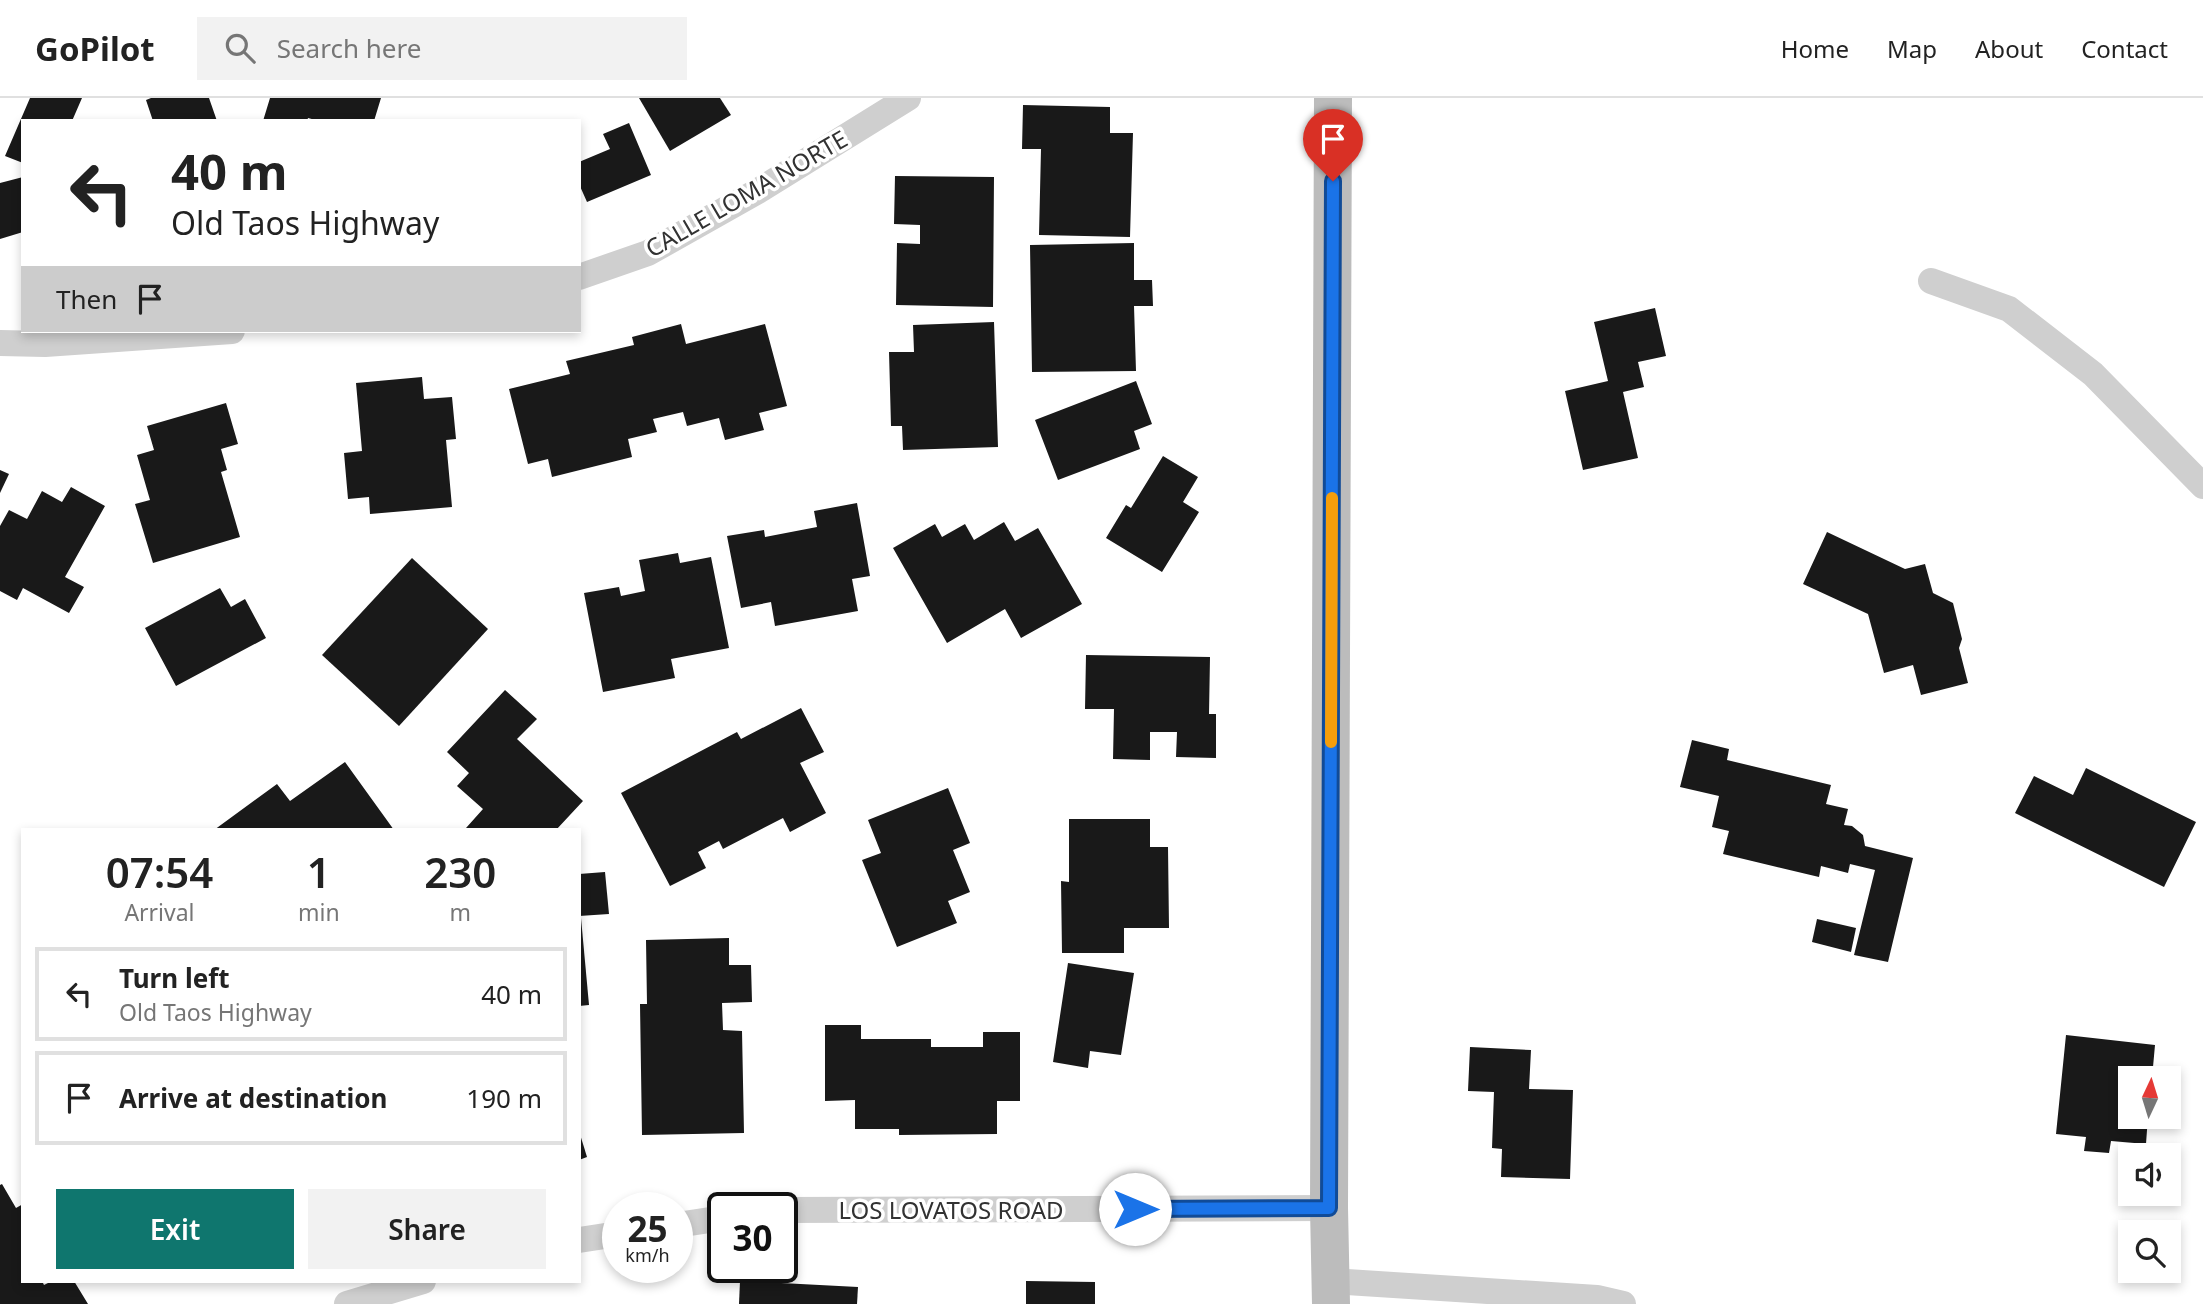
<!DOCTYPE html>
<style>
body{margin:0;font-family:"Noto Sans",sans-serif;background:#f2f2f2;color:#222;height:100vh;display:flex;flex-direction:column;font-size:26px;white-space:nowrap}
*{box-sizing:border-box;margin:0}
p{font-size:23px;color:#767676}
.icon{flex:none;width:38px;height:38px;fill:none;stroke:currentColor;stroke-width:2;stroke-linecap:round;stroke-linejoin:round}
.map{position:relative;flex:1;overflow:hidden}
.details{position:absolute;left:21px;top:730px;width:560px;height:455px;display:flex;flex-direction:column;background:#fff;border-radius:0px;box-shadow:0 4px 10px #0003}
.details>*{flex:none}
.top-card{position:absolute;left:21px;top:21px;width:560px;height:214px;border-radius:0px;box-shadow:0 4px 10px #0003;background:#fff;color:#222;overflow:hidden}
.needle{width:46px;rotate:4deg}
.buttons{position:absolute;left:2118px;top:968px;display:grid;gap:14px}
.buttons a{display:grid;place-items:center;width:63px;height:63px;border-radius:0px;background:#fff;box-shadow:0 4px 10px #0003;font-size:35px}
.speed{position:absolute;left:602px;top:1094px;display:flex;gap:14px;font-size:35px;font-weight:700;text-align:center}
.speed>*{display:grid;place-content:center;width:91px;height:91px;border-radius:50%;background:#fff;box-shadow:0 4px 10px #0003;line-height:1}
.speed small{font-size:18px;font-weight:400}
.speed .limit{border:4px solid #111;border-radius:10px;background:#fff;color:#111}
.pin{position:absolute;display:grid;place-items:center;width:60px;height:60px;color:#fff;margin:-72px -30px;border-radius:50% 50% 50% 0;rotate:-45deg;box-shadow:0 0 7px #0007}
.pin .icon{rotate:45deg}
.me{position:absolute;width:77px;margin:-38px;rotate:90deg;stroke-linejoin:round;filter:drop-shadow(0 0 5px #0008)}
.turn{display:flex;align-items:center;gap:24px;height:147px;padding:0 35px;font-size:32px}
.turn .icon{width:91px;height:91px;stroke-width:2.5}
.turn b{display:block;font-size:49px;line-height:60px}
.then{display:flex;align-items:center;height:66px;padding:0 35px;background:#0003;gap:14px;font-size:26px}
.eta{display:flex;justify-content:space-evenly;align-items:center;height:119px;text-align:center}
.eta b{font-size:42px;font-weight:600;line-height:49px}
.button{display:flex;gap:14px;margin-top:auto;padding:14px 35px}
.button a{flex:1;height:80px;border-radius:0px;background:#0f766e;color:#fff;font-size:28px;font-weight:600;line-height:80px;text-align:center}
.button a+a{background:#f2f2f2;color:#222}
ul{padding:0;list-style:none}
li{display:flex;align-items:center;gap:21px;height:94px;margin:0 14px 10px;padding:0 21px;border:4px solid #e0e0e0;border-radius:0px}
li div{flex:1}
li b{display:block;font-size:26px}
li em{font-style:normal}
header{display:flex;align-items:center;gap:42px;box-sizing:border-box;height:98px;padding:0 35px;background:#fff;border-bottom:2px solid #e0e0e0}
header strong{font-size:33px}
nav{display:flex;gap:38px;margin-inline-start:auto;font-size:24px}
.search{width:490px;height:63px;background:#f2f2f2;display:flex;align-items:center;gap:18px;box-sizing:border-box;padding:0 24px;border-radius:0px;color:#767676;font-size:26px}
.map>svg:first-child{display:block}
.building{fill:#191919}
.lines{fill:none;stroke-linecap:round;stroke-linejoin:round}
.street{stroke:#cfcfcf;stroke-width:26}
.secondary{stroke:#bcbcbc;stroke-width:38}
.route-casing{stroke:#114b97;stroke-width:18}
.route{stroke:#1a73e8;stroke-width:12}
.slow{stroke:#f59e0b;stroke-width:12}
.labels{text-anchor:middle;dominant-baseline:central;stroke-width:7;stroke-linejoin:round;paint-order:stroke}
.street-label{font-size:24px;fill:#323232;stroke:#fff}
</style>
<header>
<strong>GoPilot</strong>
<div class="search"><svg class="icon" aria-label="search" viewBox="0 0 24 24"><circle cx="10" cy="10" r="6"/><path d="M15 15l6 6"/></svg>Search here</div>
<nav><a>Home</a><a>Map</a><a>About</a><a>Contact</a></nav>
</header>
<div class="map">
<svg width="2203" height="1206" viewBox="0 0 2203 1206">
<rect width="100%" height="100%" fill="#fff"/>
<g class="building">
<path d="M30,0H82L72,23H23V65L5,58Z"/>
<path d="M151,0H209L217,23H153L146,2Z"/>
<path d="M270,0H381L374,23H319L308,20L307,23H263Z"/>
<path d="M639,0H720L731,17L670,53Z"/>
<path d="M1023,7L1110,9V35H1133L1130,139L1039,137L1041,51H1022Z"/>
<path d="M629,25L651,77L587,104L579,86V64L610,51L603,36Z"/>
<path d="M895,78L994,79L993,209L896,207L897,145L920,146V127L894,126Z"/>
<path d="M23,79V134L0,141V85Z"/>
<path d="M1134,145V182H1152L1153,208H1134L1136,273L1032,274L1030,147Z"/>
<path d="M1655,210L1666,258L1638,264L1644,289L1623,294L1638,360L1583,372L1565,293L1608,283L1594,224Z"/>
<path d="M994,224L998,349L903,352L902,328H891L889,254H914L913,227Z"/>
<path d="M681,226L686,246L765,226L787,308L759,315L764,332L725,342L719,320L687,328L683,314L653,321L657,334L628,341L632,359L552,379L548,361L528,366L509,291L570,276L566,263L634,247L632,239Z"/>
<path d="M422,279L424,301L452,299L456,341L446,342L452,409L370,416L369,399L348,401L344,355L362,353L356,285Z"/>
<path d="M1136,283L1152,326L1134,333L1140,351L1058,382L1035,322Z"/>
<path d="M226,305L238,346L221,351L227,372L221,374L240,439L153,465L135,406L150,402L137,357L154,352L147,328Z"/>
<path d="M1163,358L1198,379L1183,404L1199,414L1162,474L1106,440L1126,407L1131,410Z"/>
<path d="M0,372L9,376L0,395Z"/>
<path d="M71,389L105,408L65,479L84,489L69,515L23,490L17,502L0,493V428L9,412L27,421L42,393L62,404Z"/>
<path d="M857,405L870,478L852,481L858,513L775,528L771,504L741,510L727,438L764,432L765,439L817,429L814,413Z"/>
<path d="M1004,424L1015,443L1038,430L1082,506L1021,540L1005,511L947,545L893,450L935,426L942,439L965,426L974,442Z"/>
<path d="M1827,434L1905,471L1925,466L1933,495L1953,505L1962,541L1959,550L1968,585L1921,597L1913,567L1884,575L1868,516L1803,486Z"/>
<path d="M678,455L680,465L711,459L729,550L671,561L675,580L603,594L584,495L619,489L621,498L645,493L639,462Z"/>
<path d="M412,460L488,531L399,628L322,557Z"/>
<path d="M220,490L231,509L245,501L266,540L176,588L145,530Z"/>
<path d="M1086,557L1210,559L1209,616H1216V660L1176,659L1177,634H1150V662L1113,661L1114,611H1085Z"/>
<path d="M505,592L537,621L517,641L583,703L556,732H468L466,730L483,711L457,688L469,675L447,654Z"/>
<path d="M801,610L824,654L800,665L826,715L790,734L783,720L723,751L719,743L698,754L706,770L670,788L621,695L737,634L741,641Z"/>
<path d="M1692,642L1729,651L1727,662L1831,687L1826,706L1848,711L1844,727L1852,728L1863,737L1865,748L1913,760L1888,864L1854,857L1875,772L1850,766L1848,775L1821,768L1819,779L1723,756L1729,733L1712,729L1719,698L1680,689Z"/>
<path d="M345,664L394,732H214L277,686L290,703Z"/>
<path d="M2086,670L2196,724L2164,789L2015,715L2034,678L2073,697Z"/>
<path d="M948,690L970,745L953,752L970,794L948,803L957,825L897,849L862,762L881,755L868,722Z"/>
<path d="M1069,721H1150V749H1168L1169,830H1124V855H1062L1061,783L1069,784Z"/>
<path d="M605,774L609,816L579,818V776Z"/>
<path d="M579,820H581L589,907L579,908Z"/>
<path d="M1817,821L1856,830L1851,854L1812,844Z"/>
<path d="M729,840V867H751L752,904L722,905L723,932L742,933L744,1035L642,1037L640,906H647L646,842Z"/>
<path d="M1068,865L1134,875L1121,957L1090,953L1088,970L1053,964Z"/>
<path d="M825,927H861V941H931V949H983V934H1020V1003H997V1036L899,1037V1031H855V1002L825,1003Z"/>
<path d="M2066,937L2155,947L2152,980H2130V1018H2148L2146,1046L2111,1043L2109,1055L2084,1053L2086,1039L2056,1036Z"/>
<path d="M1470,949L1531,952L1529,991L1573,992L1570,1081L1501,1079L1502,1051L1492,1050L1494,994L1468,993Z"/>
<path d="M579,1033L587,1059L579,1062Z"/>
<path d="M2,1086L16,1110L23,1106V1183H42L44,1187L52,1183H74L88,1206H0V1087Z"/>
<path d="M740,1183L858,1189L857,1206H739Z"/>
<path d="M1026,1183L1095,1184V1206H1026Z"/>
</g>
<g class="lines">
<g class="street">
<path d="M579,179L648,155L758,93L908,0"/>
<path d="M1931,183L2009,211L2093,276L2203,388"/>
<path d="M0,245L45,246L232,233"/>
<path d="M782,1112L1329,1110"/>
<path d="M677,1127L723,1120"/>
<path d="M579,1142L618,1136"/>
<path d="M1331,1183L1597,1200L1623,1206"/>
<path d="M347,1206L423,1183"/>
</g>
<path class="secondary" d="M1331,1206L1329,1110L1333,0"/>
</g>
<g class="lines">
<g class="route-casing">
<path id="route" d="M1135,1111L1329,1110L1333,83"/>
</g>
<use href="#route" class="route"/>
<path class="slow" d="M1331,644L1332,400"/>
</g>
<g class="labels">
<g class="street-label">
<text transform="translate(746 95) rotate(-30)">CALLE LOMA NORTE</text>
<text x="951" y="1111">LOS LOVATOS ROAD</text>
</g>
</g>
</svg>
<div class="buttons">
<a><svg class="needle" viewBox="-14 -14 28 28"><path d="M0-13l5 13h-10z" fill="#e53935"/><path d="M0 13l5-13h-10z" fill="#767676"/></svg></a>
<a><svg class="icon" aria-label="sound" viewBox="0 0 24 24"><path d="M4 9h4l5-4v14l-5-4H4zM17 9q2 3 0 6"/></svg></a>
<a><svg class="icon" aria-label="search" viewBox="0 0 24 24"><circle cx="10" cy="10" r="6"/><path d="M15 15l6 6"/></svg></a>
</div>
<div class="speed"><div>25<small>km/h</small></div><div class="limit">30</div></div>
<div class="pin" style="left:1333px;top:83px;background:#d93025"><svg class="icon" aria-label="arrive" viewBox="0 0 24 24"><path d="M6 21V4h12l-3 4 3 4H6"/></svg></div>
<svg class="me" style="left:1135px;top:1111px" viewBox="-20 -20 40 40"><circle r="19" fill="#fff"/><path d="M0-13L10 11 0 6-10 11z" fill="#1a73e8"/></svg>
<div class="top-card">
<div class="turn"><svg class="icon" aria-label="left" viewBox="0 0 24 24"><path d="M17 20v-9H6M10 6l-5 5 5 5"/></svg><div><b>40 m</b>Old Taos Highway</div></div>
<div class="then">Then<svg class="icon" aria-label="arrive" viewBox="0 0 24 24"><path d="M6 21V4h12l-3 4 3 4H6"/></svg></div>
</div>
<section class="details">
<div class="eta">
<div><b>07:54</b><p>Arrival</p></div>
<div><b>1</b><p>min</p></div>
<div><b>230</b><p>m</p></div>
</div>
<ul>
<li><svg class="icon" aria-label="left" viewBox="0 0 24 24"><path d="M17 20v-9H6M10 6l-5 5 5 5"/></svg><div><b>Turn left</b><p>Old Taos Highway</p></div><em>40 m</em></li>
<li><svg class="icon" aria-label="arrive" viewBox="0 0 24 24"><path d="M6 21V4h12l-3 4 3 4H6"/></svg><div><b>Arrive at destination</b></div><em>190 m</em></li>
</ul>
<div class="button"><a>Exit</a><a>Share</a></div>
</section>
</div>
